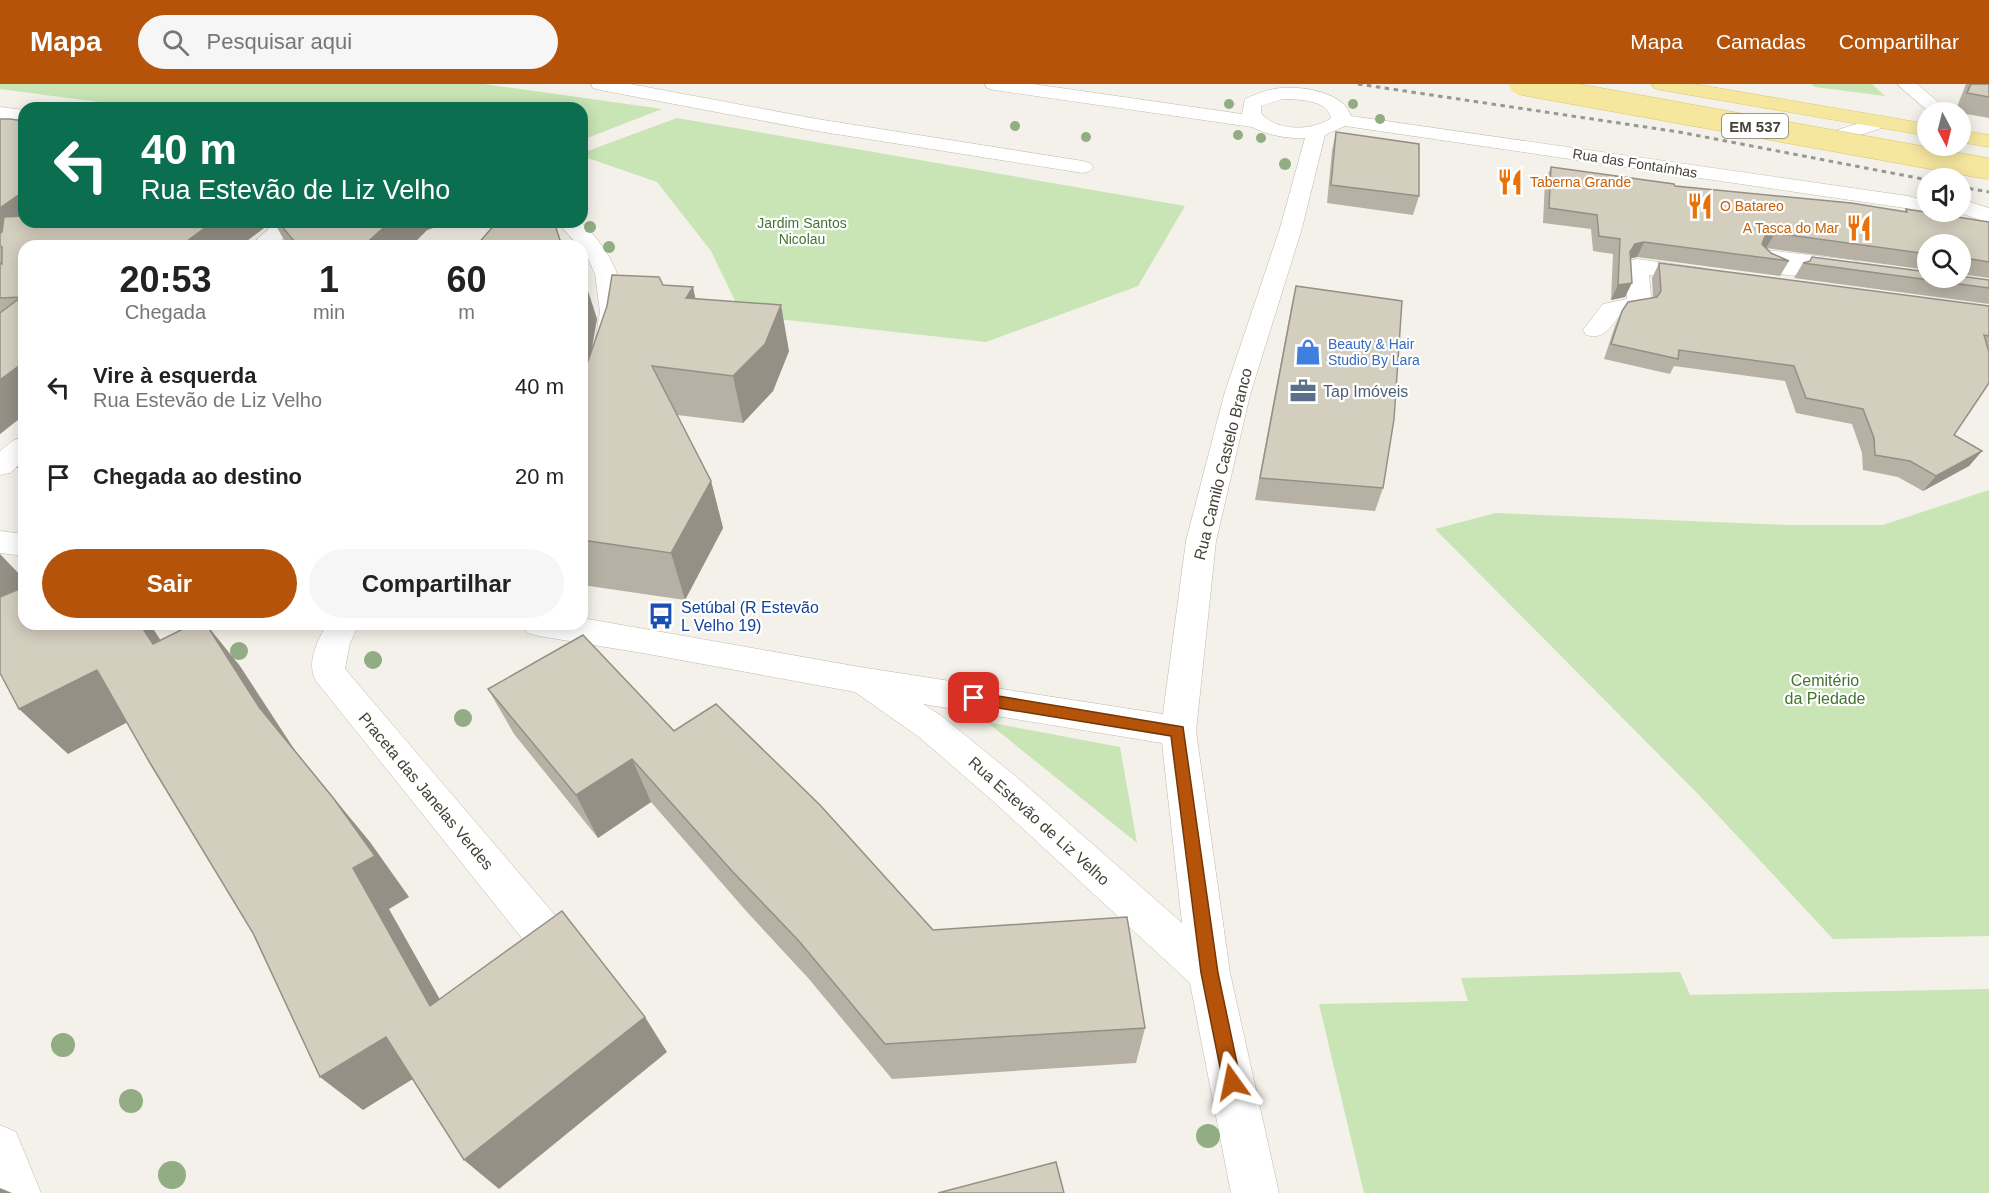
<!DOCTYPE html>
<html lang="pt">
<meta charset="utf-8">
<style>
body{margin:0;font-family:Helvetica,sans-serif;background:#f6f6f6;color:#222;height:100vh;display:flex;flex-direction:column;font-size:22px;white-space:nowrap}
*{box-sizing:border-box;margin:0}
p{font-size:20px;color:#767676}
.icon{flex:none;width:33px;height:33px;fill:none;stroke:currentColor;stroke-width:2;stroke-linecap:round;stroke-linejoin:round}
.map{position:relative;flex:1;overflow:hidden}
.details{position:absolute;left:18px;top:156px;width:570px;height:390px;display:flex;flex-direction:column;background:#fff;border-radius:18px;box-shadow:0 3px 15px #0003}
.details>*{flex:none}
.guide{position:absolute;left:18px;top:18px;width:570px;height:126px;border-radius:18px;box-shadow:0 3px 15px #0003;background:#0b6e4f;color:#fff;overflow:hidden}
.needle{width:39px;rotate:173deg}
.controls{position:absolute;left:1917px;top:18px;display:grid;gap:12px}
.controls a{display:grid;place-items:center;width:54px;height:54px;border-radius:50%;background:#fff;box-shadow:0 3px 15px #0003;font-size:30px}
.pin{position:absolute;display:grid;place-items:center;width:51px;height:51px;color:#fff;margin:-26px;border-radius:12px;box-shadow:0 3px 9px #0006}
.me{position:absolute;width:66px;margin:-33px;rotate:348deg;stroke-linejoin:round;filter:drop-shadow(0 0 4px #0008)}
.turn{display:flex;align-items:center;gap:21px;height:126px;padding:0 24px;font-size:27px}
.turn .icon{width:78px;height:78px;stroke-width:2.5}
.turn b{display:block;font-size:42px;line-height:51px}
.eta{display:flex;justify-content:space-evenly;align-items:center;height:102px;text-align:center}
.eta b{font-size:36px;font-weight:800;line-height:42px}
.button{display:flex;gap:12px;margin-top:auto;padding:12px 24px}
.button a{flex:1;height:69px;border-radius:36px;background:#b45309;color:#fff;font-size:24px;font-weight:800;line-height:69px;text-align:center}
.button a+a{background:#f6f6f6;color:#222}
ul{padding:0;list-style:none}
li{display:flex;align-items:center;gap:18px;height:90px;padding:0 24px}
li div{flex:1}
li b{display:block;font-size:22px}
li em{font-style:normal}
header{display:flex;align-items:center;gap:36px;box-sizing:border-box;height:84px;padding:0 30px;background:#b45309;color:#fff}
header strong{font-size:28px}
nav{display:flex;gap:33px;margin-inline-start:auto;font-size:21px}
.search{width:420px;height:54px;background:#f6f6f6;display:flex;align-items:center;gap:15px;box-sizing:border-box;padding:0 21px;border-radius:33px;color:#767676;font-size:22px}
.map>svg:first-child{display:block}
.green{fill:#c9e4b5}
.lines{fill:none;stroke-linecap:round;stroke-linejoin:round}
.minor-casing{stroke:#beb9ac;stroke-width:1}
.major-casing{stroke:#dac670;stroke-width:1}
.minor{fill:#fff;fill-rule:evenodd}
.major{fill:#f6e79f;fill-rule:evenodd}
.rail{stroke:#979797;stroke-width:3;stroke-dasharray:4.5 4.5;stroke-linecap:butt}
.major-bridge-casing{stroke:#dac670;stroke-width:22;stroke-linecap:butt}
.major-bridge{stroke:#f6e79f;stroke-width:21}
.tree{fill:#92ac83}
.wall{fill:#b6b1a4}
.shaded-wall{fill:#949086}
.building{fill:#d4cebf;stroke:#949086;stroke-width:1.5}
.route{fill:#b45309;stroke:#753606;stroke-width:1.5}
.labels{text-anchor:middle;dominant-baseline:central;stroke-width:4.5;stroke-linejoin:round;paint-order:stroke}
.far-street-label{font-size:14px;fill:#464238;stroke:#fff}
.far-food-label{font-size:14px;fill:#c56008;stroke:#fff;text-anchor:start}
.far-park-label{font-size:14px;fill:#427330;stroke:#fff}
.far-shop-label{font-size:14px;fill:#366cbe;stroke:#fff;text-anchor:start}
.shield{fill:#fff;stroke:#7e7b74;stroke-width:1.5}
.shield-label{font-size:15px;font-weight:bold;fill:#464238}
.service-label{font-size:16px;fill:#4e5e75;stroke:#fff;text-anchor:start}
.street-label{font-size:16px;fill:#464238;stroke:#fff}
.transit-label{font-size:16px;fill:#164399;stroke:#fff;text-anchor:start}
.park-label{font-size:16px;fill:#427330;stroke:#fff}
</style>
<header>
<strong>Mapa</strong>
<div class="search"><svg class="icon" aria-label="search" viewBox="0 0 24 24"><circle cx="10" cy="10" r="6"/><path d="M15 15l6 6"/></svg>Pesquisar aqui</div>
<nav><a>Mapa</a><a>Camadas</a><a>Compartilhar</a></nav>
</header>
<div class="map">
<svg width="1989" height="1109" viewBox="0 0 1989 1109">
<rect width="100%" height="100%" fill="#f3f1e9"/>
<g class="green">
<path d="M0,0H484L662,25L582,56V24H144L0,5Z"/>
<path d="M1811,0H1872L1885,12L1815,3Z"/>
<path d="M677,34L1185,122L1138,202L986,258L742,231L711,167L657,98L582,72V69Z"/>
<path d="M1989,406V852L1833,855L1698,710L1435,445L1496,429L1789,441H1883Z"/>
<path d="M987,638L1120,663L1137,759Z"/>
<path d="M1680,888L1690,911L1989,905V1109H1364L1319,920L1468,917L1461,894Z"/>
</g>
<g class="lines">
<g class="minor-casing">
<g id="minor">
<path d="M591,0H630L817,35L1083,77L1090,79L1093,83L1090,87L1083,89L817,47L600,6L593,4Z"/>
<path d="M985,0H1033L1242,30L1245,15C1257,10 1268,5 1281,4C1302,2 1344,8 1351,32L1908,112L1928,117V128H1936L1928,131L1905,124L1345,42L1325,51L1302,144L1250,311L1216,457L1196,647L1230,889L1279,1109H1231L1190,899L994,718L919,653L855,608L648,570L539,552L527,549L523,540H582V534L860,583L1163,630L1186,457L1224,311L1280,144L1305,54C1286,55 1268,51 1252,43L994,6L987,4ZM1283,15C1298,15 1328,16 1331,34C1313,47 1276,48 1261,29V22ZM923,620L1162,659L1182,839L1020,696L943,633Z"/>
<path d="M1897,0H1917L1950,28H1929Z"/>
<path d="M0,23L24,26V38L0,35Z"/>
<path d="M1881,32L1888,34L1891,38L1888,42L1829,61L1799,55L1796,51L1799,47L1806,45L1828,49Z"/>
<path d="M1960,115L1989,124V139L1957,128H1960Z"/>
<path d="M276,138H300L275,162H250Z"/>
<path d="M557,138H581C629,184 632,229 613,290C607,308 602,325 592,341L582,344V303L593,270L600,228L595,190L582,162H579Z"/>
<path d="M1767,166L1851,176L1859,178L1863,183L1859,188L1851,190L1801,184L1803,186L1799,191C1785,194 1764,185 1755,173L1759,168Z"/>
<path d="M1637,175L1702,184L1710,186L1714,191L1710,196L1702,198L1649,191L1652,221L1649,226L1620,231C1610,244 1604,256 1586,251L1583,246L1603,220L1627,215L1625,182L1629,177Z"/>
<path d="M24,353V377L10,389L0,391V367L14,356Z"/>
<path d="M0,447L24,450V472L0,469Z"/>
<path d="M327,540H359L350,559L345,585L571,850L577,864L571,878L556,883L541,878L316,597C306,579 317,557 327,540Z"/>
<path d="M0,1041L16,1048L41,1109H0Z"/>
</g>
</g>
<g class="major-casing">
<g id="major">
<path d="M1652,0H1694L1928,40V52L1661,6L1654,4Z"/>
<path d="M1960,46L1989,51V63L1960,58Z"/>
</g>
</g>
<use href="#minor" class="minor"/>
<use href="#major" class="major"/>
<g class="rail">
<path d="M1358,0L1679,48L1928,96"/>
<path d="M1960,103L1989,108"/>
</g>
<g class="major-bridge-casing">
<path id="major-bridge" d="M1520,0L1989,85"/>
</g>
<use href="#major-bridge" class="major-bridge"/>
</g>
<g class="tree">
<circle cx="1229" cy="20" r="5"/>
<circle cx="1353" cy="20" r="5"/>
<circle cx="1380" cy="35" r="5"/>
<circle cx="1015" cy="42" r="5"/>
<circle cx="1238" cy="51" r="5"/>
<circle cx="1086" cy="53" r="5"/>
<circle cx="1261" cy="54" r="5"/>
<circle cx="1285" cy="80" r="6"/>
<circle cx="590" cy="143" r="6"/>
<circle cx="609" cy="163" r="6"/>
<circle cx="239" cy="567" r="9"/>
<circle cx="373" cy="576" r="9"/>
<circle cx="463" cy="634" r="9"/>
<circle cx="63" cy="961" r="12"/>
<circle cx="131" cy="1017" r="12"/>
<circle cx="1208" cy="1052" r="12"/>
<circle cx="172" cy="1091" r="14"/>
</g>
<g class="wall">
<path d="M1966,0H1989V34L1955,28Z"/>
<path d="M0,35L24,138H272L240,162H24V331L0,350Z"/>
<path d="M1336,48L1419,112L1413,131L1327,119L1332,67Z"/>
<path d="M1551,83L1675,102L1904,128L1906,125L1989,138V194L1960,190V160H1928V186L1766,164L1771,169L1789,177L1780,192L1637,173L1630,174L1625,213L1611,216L1613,170L1593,167L1591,145L1543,139L1545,97Z"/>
<path d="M274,138H444L442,141L427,146L411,162H289L284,156Z"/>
<path d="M1659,179L1989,222V299L1954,351L1982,367L1969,382L1923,407L1898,393L1863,386L1862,369L1852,340L1796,329L1785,297L1674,282L1670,290L1604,275L1615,242L1622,227L1653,214L1652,194Z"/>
<path d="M1803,179L1989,196V220L1794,194Z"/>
<path d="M582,189L597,235L591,268L663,201L693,203L695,215L789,267L773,307L743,339L677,331L711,397L723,444L685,516L582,501Z"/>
<path d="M1296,202L1383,404L1375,427L1255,416L1291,224Z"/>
<path d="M24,378V390L18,383Z"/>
<path d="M488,605L674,647L933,846L1145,944L1136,979L892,995L809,895L747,828L651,718L598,754L514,650Z"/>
</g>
<g class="shaded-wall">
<path d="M24,107V138L2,163L0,162V124Z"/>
<path d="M213,138H272L240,162H180Z"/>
<path d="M390,138H444L442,141L427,146L411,162H363Z"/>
<path d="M1775,149L1766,164L1757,167L1765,152Z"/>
<path d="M1644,158L1637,173L1628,175L1630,168L1635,160Z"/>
<path d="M582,189L597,235L591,269L582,296Z"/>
<path d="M1632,199L1625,213L1611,216L1618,201Z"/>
<path d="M693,203L703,249L686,214Z"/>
<path d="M781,221L789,267L773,307L743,339L733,292Z"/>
<path d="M24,278V331L0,350V296Z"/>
<path d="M1982,367L1969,382L1923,407L1936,392Z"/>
<path d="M711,397L723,444L685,516L671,469Z"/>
<path d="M0,470L24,495V503L0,525Z"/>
<path d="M140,540H150L193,606L153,560Z"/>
<path d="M206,540L240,582L296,668L370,758L409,813L389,825L464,958L430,922L259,623Z"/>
<path d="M97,586L141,631L68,670L19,625Z"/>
<path d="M632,675L651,718L598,754L576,711Z"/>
<path d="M645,933L667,968L499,1105L464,1076Z"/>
<path d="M386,953L424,988L363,1026L320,993Z"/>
<path d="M0,1104L12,1109H0Z"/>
</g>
<g class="building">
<path d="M1971,0H1989V13L1967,9Z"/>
<path d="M0,35H10L24,37V107L0,124Z"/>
<path d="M1336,48L1419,60V112L1331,101Z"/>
<path d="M1551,83L1674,100L1675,102L1851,119L1907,128L1906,125L1989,138V178L1971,175L1960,176V160H1928V170L1775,149L1765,152L1762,160L1771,169L1789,177L1644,158L1635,160L1630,168L1632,199L1618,201L1620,155L1599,152L1597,131L1549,124Z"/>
<path d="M24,132V138H213L180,162H24V278L0,296V229L21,213L0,214V179L2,180V163L0,162V149L2,148L4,133Z"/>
<path d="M278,138H390L363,162H289L295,158Z"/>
<path d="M497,138H554L562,162H476Z"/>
<path d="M1812,173L1928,188V194H1960V192L1989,196V204L1803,179L1810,177Z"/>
<path d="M1659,179L1989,222V252L1984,251L1989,268V299L1954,351L1982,367L1936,392L1910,377L1875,371L1874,354L1863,325L1806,314L1794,282L1679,266L1678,275L1611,260L1622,227L1628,218L1657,213L1661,207Z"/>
<path d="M612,191L659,193L663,201L693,203L686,214L781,221L765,260L733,292L652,282L711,397L671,469L582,456V288L588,277L607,222Z"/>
<path d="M1296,202L1402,217L1394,335L1383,404L1260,394Z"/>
<path d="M24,378V384L18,383Z"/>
<path d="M24,503V540H140L153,560L193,540H206L259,623L334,715L375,772L353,784L430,922L562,827L645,933L464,1076L386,953L320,993L253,849L150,679L97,586L19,625L0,589V513Z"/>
<path d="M583,551L674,647L716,620L820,721L933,846L1127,833L1145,944L885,960L798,856L732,787L632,675L576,711L488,605Z"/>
<path d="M1056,1078L1064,1109H938Z"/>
</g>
<path class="route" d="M974,608L1183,643L1218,889L1241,998L1239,1004L1232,1007L1226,1004L1223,998L1201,889L1171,652L974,620L968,618L966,614L968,610Z"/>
<defs>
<g id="restaurant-bare" transform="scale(2.07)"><path d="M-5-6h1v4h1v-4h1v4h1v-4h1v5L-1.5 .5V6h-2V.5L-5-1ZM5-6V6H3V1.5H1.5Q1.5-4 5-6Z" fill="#e8710a" stroke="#fff" stroke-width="2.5" paint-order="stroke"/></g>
<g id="shop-bare" transform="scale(2.07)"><path d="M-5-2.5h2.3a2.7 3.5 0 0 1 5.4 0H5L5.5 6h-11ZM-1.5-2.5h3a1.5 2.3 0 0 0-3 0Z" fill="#3f7fe0" stroke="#fff" stroke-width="2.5" paint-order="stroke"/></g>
<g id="office-bare" transform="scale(2.07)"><path d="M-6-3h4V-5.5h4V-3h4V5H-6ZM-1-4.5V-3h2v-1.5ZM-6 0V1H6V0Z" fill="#5c6f8a" stroke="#fff" stroke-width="2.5" paint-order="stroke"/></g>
<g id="bus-bare" transform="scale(2.07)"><path d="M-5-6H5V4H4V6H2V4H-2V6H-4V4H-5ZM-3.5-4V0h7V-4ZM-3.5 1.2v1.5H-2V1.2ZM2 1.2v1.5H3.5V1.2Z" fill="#1a4fb4" stroke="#fff" stroke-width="2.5" paint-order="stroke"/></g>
</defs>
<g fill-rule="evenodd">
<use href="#restaurant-bare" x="1510" y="98"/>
<use href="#restaurant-bare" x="1700" y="122"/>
<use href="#restaurant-bare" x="1859" y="144"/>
<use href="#shop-bare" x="1308" y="268"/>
<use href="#office-bare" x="1303" y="307"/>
<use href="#bus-bare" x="661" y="532"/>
</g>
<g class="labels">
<g class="far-street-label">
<text transform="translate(1635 79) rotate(9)">Rua das Fontaínhas</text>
</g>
<g class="far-food-label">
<text x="1530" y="98">Taberna Grande</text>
<text x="1720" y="122">O Batareo</text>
<text x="1839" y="144" text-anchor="end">A Tasca do Mar</text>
</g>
<g class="far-park-label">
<text x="802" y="139">Jardim Santos<tspan x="802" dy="16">Nicolau</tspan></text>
</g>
<g class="far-shop-label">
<text x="1328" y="260">Beauty &amp; Hair<tspan x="1328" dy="16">Studio By Lara</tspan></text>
</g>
<rect class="shield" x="1722" y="30" width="66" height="24" rx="4.5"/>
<g class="shield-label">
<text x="1755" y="42">EM 537</text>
</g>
<g class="service-label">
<text x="1323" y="307">Tap Imóveis</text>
</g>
<g class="street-label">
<text transform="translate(1223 380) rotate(-76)">Rua Camilo Castelo Branco</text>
<text transform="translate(426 707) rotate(50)">Praceta das Janelas Verdes</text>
<text transform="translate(1039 737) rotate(42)">Rua Estevão de Liz Velho</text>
</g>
<g class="transit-label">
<text x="681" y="523">Setúbal (R Estevão<tspan x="681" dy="18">L Velho 19)</tspan></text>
</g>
<g class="park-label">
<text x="1825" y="596">Cemitério<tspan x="1825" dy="18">da Piedade</tspan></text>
</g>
</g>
</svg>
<div class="controls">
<a><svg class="needle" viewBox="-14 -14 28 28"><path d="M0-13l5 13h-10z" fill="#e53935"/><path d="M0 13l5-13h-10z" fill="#767676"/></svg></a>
<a><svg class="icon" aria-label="sound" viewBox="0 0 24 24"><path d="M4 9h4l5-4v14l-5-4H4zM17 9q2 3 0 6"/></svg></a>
<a><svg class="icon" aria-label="search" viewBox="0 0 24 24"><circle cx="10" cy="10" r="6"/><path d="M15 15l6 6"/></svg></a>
</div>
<div class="pin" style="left:974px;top:614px;background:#d93025"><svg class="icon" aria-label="arrive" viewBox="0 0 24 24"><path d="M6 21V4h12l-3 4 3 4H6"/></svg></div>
<svg class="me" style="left:1232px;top:998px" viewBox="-20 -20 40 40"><path d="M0-17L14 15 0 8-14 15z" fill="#b45309" stroke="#fff" stroke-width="4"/></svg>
<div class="guide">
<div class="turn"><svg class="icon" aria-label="left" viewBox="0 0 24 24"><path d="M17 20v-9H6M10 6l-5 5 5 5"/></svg><div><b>40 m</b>Rua Estevão de Liz Velho</div></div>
</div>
<section class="details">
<div class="eta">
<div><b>20:53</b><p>Chegada</p></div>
<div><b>1</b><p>min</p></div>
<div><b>60</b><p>m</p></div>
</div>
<ul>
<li><svg class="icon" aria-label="left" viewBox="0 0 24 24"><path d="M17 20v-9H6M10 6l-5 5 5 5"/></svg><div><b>Vire à esquerda</b><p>Rua Estevão de Liz Velho</p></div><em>40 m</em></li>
<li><svg class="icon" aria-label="arrive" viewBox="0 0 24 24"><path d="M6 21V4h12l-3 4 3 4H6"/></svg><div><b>Chegada ao destino</b></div><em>20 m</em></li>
</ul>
<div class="button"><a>Sair</a><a>Compartilhar</a></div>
</section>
</div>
